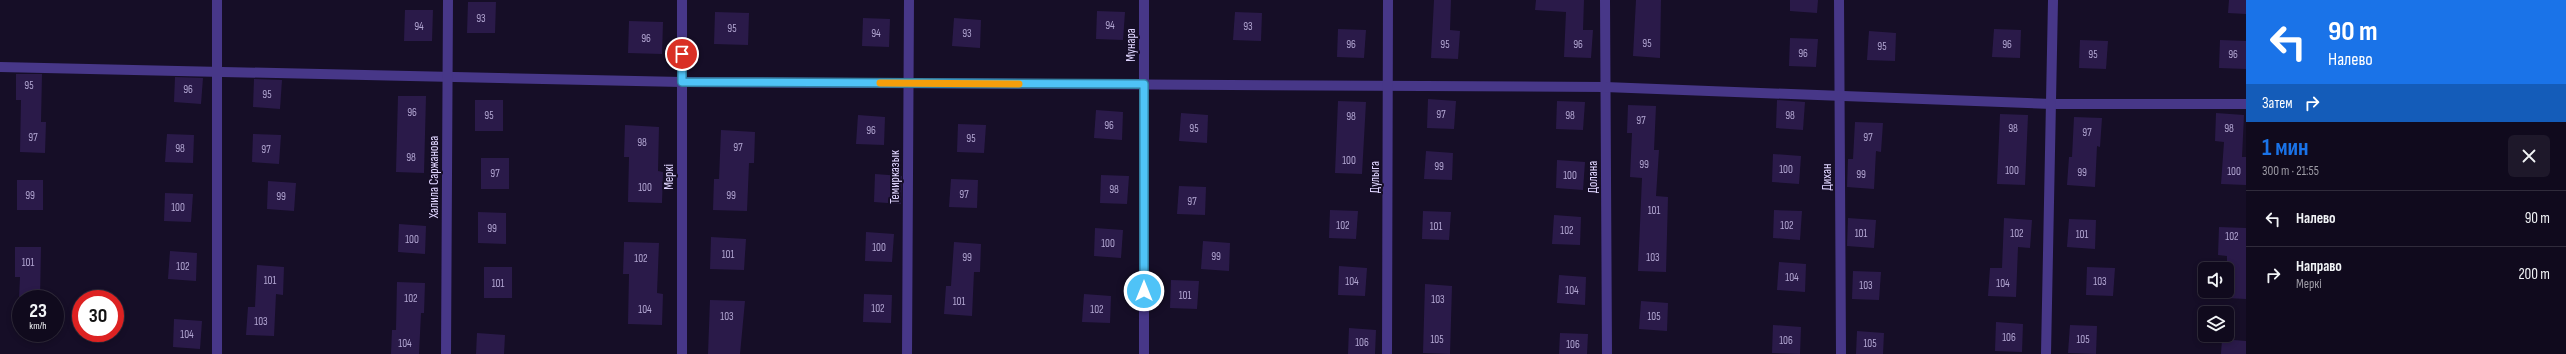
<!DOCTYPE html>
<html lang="ru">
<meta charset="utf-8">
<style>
body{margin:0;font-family:"Sofia Sans Condensed",sans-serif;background:#1e182a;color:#f1f3f6;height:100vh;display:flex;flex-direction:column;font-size:15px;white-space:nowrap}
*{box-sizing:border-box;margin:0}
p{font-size:13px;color:#9c9aa4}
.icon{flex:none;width:22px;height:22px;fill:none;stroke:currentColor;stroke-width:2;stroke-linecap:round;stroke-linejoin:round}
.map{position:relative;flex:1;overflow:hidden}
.drawer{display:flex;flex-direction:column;background:#100a1d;width:320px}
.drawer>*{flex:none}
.hud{background:#1a73e8;color:#fff;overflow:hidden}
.fabs{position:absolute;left:2198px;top:262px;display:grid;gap:8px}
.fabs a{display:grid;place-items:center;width:36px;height:36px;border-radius:6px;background:#100a1d;box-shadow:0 2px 6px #0003,0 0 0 1px #302b3b;font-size:20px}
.speed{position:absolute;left:12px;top:290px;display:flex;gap:8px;font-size:20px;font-weight:700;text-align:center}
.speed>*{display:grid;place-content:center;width:52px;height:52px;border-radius:50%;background:#100a1d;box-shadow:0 2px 6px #0003,0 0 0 1px #302b3b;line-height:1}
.speed small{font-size:10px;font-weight:400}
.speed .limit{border:6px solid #d22;background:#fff;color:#111}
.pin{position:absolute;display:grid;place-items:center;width:34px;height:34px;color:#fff;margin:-17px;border:2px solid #fff;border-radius:50%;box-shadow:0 1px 4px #0007}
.me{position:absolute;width:44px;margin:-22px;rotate:0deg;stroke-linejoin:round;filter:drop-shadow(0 0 3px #0008)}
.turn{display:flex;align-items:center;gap:14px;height:84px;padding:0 16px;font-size:18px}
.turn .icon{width:52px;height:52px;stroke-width:2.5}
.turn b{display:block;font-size:28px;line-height:34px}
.then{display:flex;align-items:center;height:38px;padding:0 16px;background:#0003;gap:8px;font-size:15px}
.round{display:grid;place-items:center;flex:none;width:42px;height:42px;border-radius:6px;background:#1e182a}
.overview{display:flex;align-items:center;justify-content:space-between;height:68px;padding:0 16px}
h1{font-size:24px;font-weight:700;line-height:30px;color:#1a73e8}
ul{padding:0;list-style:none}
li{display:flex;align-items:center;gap:12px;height:56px;padding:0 16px;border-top:1px solid #302b3b}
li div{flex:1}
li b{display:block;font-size:15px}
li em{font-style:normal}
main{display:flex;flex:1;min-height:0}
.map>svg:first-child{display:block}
.building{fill:#2a1a49}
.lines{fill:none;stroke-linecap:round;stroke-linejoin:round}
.minor{stroke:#473788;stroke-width:10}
.route-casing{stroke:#337fa1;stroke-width:10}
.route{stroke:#4fc3f7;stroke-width:7}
.slow{stroke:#f59e0b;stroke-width:7}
.labels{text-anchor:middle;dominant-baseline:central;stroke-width:4;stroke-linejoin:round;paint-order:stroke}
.number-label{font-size:11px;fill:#b2a6d2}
.street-label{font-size:13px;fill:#e0d5ff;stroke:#160e27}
</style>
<main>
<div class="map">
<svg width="2246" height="354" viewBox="0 0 2246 354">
<rect width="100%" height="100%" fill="#160e27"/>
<g class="building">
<path d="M1434,0H1451L1450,30L1460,31L1458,59L1431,58Z"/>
<path d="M1536,0H1584L1583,30H1593L1591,58L1564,57L1566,12L1535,10Z"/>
<path d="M1636,0H1661L1660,58L1633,56Z"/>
<path d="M1790,0H1818L1817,13L1790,11Z"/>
<path d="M2229,0H2246V14L2228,13Z"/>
<path d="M468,2H496L495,33H467Z"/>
<path d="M405,10H433L432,41H404Z"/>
<path d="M1097,11L1125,12L1123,40L1096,39Z"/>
<path d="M715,12L749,13L748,45L714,44Z"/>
<path d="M1235,12L1262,13L1261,41L1233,40Z"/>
<path d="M863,18L890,19L889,47L862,46Z"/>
<path d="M954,18L981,20L980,48L952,46Z"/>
<path d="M629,21L663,22L662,54L628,53Z"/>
<path d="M1338,29L1366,30L1364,58L1337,57Z"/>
<path d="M1994,29L2021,30L2020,58L1992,57Z"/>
<path d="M1869,31L1896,33L1895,61L1867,60Z"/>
<path d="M1790,38L1818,39L1816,67L1789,66Z"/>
<path d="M2080,40L2108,41L2106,69L2079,68Z"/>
<path d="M2220,40L2246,41V69L2219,68Z"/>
<path d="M16,74H42L41,122H46L45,153L20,152L21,100H16Z"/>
<path d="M175,77L203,78L201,104L174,102Z"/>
<path d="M254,79L282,80L280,109L253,107Z"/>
<path d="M398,96H426L424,173L396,172Z"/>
<path d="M1428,99L1456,101L1454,129L1427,128Z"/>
<rect x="475" y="100" width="28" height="31"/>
<path d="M1777,100L1805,102L1803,130L1776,128Z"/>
<path d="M1338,101L1366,102L1362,174L1335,173Z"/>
<path d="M1557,101L1585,102L1583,130L1556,129Z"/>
<path d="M1628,105L1656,106L1654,150H1659L1656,196L1668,197L1666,272L1638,271L1642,178L1630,177L1632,133H1627Z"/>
<path d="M1096,110L1123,112L1122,140L1094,138Z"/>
<path d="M1181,113L1208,115L1207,143L1179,141Z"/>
<path d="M2216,113L2244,115L2242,157H2246V185L2221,184L2224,142L2215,141Z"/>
<path d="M2000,114L2028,115L2025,185L1997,184Z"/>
<path d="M858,115L885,117L884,145L856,144Z"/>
<path d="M2074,117L2102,118L2100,147L2097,146L2095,187L2067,185L2069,157H2072Z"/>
<path d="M1855,122L1883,123L1881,152L1876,151L1874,189L1847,187L1848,159H1853Z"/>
<path d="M958,124L986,125L984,153L957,152Z"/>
<path d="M625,125L659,127L658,171L663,172L662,203L628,202L629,157H624Z"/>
<path d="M721,130L755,132L754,163H749L747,211L713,210L714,179H719Z"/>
<path d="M167,134L194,135L193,163L165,162Z"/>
<path d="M253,134L281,135L279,164L252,162Z"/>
<path d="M1426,151L1453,153L1452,180L1424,179Z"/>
<path d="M1773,154L1801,156L1799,184L1772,182Z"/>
<rect x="481" y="158" width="28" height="31"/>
<path d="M1557,160L1585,162L1583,190L1556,188Z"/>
<path d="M875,174L902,176L901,204L874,202Z"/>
<path d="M1101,175L1129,176L1127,204L1100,203Z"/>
<path d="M951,179L978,180L977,208L949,207Z"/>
<rect x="17" y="180" width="26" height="30"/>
<path d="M268,181L296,183L294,211L267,209Z"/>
<path d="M1179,186L1206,187L1205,215L1177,214Z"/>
<path d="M165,193L193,194L191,222L164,221Z"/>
<path d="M1330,210L1358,211L1356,239L1329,238Z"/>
<path d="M1774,210L1802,211L1800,240L1773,238Z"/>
<path d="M1423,211L1451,212L1449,240L1422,239Z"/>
<path d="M478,212L506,213V244L478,243Z"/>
<path d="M1554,215L1581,217L1580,245L1552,244Z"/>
<path d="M1848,218L1876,220L1874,248L1847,246Z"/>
<path d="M2004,218L2032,220L2030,248L2018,247L2016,297L1988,296L1990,268H2002Z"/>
<path d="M2069,219L2096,220L2095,249L2067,247Z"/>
<path d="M399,224L426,226L425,254L398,252Z"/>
<path d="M2219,227L2246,228V299L2227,298V256L2218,255Z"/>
<path d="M1095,228L1123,230L1121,258L1094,256Z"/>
<path d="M866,232L894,234L892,262L865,261Z"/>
<path d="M711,237L746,239L744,270L710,269Z"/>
<path d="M1203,241L1230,243L1229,271L1201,269Z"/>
<path d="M624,242L659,243L657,293L663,294L662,325L628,324L629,274H623Z"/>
<path d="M954,242L981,244L980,272H974L972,316L944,314L946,286H951Z"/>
<path d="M15,247H41L40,299H19L20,277H15Z"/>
<path d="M170,251L197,253L196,281L168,279Z"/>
<path d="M1779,262L1806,264L1805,292L1777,290Z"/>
<path d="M257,265L284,267L283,295L276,294L274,336L246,335L248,307H255Z"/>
<path d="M1339,266L1367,268L1365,296L1338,295Z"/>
<rect x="484" y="267" width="28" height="31"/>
<path d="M2087,267L2115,268L2113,296L2086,295Z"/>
<path d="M1853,271L1881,272L1879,300L1852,299Z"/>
<path d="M1559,275L1586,277L1585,305L1557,303Z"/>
<path d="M1171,280L1199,281L1197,309L1170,308Z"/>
<path d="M397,282L425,283L424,313H421L419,354H391L392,330H396Z"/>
<path d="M1425,284L1452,286L1450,354L1423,353Z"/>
<path d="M864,294L892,295L891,323L863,322Z"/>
<path d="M1084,294L1111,296L1110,323L1082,322Z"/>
<path d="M710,300L745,301L740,354H708Z"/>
<path d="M1641,301L1668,303L1667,331L1639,329Z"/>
<path d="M174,319L202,321L200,349L173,347Z"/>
<path d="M1996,322L2023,324L2022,352L1995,351Z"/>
<path d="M1773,325L1801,327L1800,354L1772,353Z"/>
<path d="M2070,325L2097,326L2096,354L2068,353Z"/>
<path d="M1349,328L1376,330L1375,354H1348Z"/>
<path d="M1857,331L1884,333L1883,354H1856Z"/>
<path d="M477,333L505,335L504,354H476Z"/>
<path d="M1560,333L1588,334L1587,354H1559Z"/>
<path d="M2222,339L2246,341V354H2221Z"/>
</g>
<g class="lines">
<g class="minor">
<path d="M1144,0V354"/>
<path d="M1605,0L1607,354"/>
<path d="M1839,0L1841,354"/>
<path d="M0,67L682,82L1605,87L2051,104H2246"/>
<path d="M217,354V0"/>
<path d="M446,354L448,0"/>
<path d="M682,354V0"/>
<path d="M907,354L909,0"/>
<path d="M1387,354L1388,0"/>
<path d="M2046,354L2053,0"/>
</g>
</g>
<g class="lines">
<g class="route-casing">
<path id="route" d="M682,54V82L1144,84V291"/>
</g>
<use href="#route" class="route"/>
<path class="slow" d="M880,83L1019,84"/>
</g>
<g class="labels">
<g class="number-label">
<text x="481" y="18">93</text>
<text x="1110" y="25">94</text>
<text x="419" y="26">94</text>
<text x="1248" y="26">93</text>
<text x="732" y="28">95</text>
<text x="876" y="33">94</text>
<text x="967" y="33">93</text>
<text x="646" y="38">96</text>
<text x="1647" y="43">95</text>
<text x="1351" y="44">96</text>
<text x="1445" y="44">95</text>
<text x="1578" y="44">96</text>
<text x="2007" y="44">96</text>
<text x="1882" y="46">95</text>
<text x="1803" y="53">96</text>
<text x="2093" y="54">95</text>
<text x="2233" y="54">96</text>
<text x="29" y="85">95</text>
<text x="188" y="89">96</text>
<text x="267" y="94">95</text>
<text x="412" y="112">96</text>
<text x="1441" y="114">97</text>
<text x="489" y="115">95</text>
<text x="1570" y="115">98</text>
<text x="1790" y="115">98</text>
<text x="1351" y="116">98</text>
<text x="1641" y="120">97</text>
<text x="1109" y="125">96</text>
<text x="1194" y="128">95</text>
<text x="2013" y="128">98</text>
<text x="2229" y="128">98</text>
<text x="871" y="130">96</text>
<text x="2087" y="132">97</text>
<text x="33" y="137">97</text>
<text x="1868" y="137">97</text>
<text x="971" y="138">95</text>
<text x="642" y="142">98</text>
<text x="738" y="147">97</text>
<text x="180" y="148">98</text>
<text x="266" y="149">97</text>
<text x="411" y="157">98</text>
<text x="1349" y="160">100</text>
<text x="1644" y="164">99</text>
<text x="1439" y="166">99</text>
<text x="1786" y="169">100</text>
<text x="2012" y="170">100</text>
<text x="2234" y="171">100</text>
<text x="2082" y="172">99</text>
<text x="495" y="173">97</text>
<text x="1861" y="174">99</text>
<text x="1570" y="175">100</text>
<text x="645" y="187">100</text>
<text x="1114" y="189">98</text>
<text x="964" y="194">97</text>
<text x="30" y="195">99</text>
<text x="731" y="195">99</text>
<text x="281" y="196">99</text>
<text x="1192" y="201">97</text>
<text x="178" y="207">100</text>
<text x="1654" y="210">101</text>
<text x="1343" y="225">102</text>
<text x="1787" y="225">102</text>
<text x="1436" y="226">101</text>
<text x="492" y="228">99</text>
<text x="1567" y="230">102</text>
<text x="1861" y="233">101</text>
<text x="2017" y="233">102</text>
<text x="2082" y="234">101</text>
<text x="2232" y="236">102</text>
<text x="412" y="239">100</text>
<text x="1108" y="243">100</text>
<text x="879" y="247">100</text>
<text x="728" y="254">101</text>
<text x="1216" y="256">99</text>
<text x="967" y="257">99</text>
<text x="1653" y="257">103</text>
<text x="641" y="258">102</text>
<text x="28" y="262">101</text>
<text x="183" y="266">102</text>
<text x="1792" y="277">104</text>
<text x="270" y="280">101</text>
<text x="1352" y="281">104</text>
<text x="2100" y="281">103</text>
<text x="498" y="283">101</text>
<text x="2003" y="283">104</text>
<text x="1866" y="285">103</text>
<text x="1572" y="290">104</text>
<text x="1185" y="295">101</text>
<text x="411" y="298">102</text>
<text x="1438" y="299">103</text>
<text x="959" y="301">101</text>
<text x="878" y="308">102</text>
<text x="645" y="309">104</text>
<text x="1097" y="309">102</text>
<text x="727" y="316">103</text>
<text x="1654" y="316">105</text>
<text x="261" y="321">103</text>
<text x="187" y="334">104</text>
<text x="2009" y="337">106</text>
<text x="1437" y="339">105</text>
<text x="2083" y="339">105</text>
<text x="1786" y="340">106</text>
<text x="1362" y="342">106</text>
<text x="405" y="343">104</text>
<text x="1870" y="343">105</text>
<text x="1573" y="344">106</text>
</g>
<g class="street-label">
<text transform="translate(1131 45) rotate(-90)">Мунара</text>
<text transform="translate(434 177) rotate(-90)">Халила Саржанова</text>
<text transform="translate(669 177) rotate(-90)">Меркі</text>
<text transform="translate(895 177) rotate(-90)">Темирказык</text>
<text transform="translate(1375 177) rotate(-90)">Дулыга</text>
<text transform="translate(1593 177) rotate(-90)">Долана</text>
<text transform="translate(1827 177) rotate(-90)">Дихан</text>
</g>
</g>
</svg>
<div class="fabs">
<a><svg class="icon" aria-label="sound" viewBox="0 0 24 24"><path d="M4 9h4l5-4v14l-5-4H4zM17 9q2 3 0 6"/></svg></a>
<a><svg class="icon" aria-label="layers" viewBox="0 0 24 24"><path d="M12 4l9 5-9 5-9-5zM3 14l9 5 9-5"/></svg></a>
</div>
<div class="speed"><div>23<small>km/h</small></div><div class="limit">30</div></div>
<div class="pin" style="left:682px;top:54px;background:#d93025"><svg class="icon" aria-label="arrive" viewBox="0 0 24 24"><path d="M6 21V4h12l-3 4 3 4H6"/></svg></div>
<svg class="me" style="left:1144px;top:291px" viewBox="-20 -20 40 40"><circle r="17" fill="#4fc3f7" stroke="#fff" stroke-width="3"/><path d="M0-11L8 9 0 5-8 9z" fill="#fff"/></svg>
</div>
<section class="drawer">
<div class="hud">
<div class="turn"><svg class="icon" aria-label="left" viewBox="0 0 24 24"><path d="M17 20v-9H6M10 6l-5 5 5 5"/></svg><div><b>90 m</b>Налево</div></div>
<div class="then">Затем<svg class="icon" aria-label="right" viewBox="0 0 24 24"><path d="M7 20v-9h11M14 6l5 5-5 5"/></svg></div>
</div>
<div class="overview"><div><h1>1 мин</h1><p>300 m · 21:55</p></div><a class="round"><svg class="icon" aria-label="close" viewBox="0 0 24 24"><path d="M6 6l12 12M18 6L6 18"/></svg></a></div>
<ul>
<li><svg class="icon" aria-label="left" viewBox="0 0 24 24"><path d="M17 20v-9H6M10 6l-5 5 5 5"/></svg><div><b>Налево</b></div><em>90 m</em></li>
<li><svg class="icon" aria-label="right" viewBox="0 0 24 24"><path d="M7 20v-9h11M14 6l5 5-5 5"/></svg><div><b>Направо</b><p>Меркі</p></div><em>200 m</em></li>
</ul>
</section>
</main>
